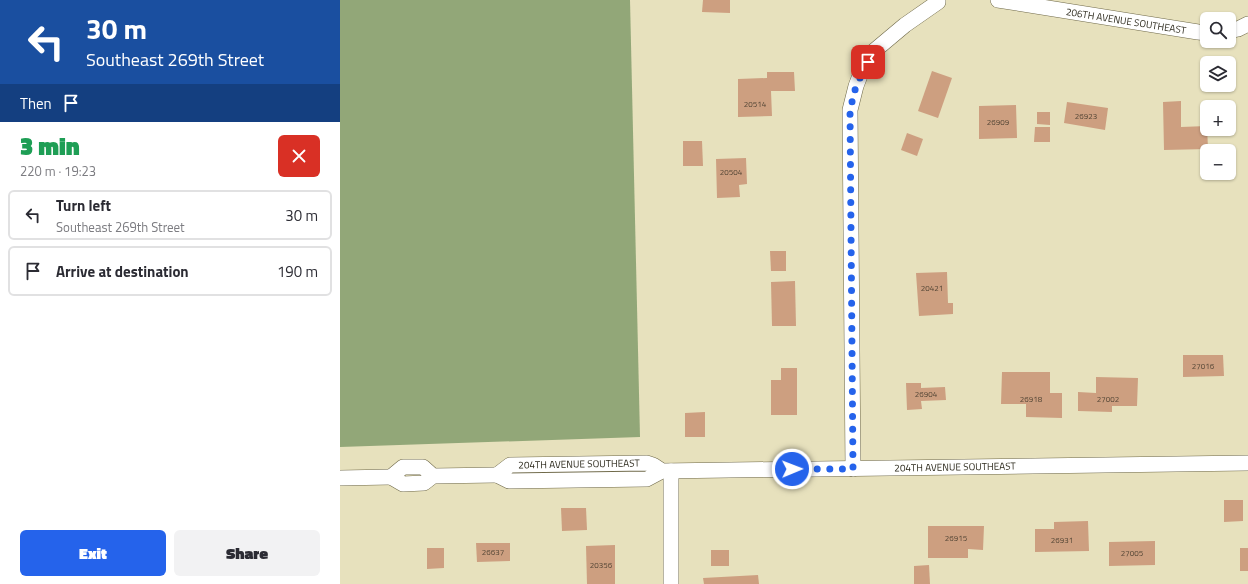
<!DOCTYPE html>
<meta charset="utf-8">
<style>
body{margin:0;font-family:"Titillium Web",sans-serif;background:#f2f2f3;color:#2b2b33;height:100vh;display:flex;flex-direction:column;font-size:15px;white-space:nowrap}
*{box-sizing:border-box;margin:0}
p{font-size:13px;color:#7c7c81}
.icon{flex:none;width:22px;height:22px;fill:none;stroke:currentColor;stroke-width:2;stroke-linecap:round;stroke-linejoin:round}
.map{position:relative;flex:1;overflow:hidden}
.drawer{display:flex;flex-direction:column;background:#fff;width:340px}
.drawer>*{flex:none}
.hud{background:#1a4fa0;color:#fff;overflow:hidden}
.controls{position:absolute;left:860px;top:12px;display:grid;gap:8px}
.controls a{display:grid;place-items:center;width:36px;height:36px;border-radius:6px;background:#fff;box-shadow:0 1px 3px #0004;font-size:20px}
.pin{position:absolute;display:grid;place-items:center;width:34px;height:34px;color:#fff;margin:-17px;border-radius:8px;box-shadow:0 2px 6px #0006}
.me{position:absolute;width:44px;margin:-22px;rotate:89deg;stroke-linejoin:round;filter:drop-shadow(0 0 3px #0008)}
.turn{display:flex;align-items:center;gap:14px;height:84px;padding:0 20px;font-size:18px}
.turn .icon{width:52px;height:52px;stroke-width:2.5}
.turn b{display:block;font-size:28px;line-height:34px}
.then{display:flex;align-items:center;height:38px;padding:0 20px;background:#0003;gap:8px;font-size:15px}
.round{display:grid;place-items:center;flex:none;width:42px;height:42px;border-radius:6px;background:#f2f2f3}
.headline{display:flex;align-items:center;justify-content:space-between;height:68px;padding:0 20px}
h1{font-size:24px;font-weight:800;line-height:30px;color:#1e9e55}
.cta{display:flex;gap:8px;margin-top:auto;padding:8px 20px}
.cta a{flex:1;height:46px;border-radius:6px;background:#2563eb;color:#fff;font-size:16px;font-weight:800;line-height:46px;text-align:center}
.cta a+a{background:#f2f2f3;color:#2b2b33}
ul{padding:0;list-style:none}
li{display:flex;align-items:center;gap:12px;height:50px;margin:0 8px 6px;padding:0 12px;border:2px solid #e1e1e2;border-radius:6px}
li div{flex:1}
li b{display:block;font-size:15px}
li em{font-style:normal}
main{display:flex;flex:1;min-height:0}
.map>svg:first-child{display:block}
.forest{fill:#92a778}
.building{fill:#cd9f80}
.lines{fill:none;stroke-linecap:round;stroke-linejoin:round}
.street-casing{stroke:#6f6949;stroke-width:16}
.street{stroke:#fff;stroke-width:15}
.route{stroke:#2563eb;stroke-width:7;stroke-dasharray:0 12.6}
.labels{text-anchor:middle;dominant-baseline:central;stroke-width:3;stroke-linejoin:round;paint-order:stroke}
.number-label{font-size:8px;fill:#554736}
.street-label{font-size:10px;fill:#2d2a1d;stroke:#fff}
</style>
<main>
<section class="drawer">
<div class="hud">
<div class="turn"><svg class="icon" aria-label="left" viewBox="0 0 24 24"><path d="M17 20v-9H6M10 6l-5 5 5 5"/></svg><div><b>30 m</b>Southeast 269th Street</div></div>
<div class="then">Then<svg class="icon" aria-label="arrive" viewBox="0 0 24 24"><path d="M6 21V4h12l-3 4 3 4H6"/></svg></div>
</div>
<div class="headline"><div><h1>3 min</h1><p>220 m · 19:23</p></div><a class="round" style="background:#d93025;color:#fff"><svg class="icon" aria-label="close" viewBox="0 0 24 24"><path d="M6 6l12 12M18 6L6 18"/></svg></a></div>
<ul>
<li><svg class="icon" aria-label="left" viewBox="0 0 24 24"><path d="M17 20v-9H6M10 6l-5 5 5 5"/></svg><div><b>Turn left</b><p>Southeast 269th Street</p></div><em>30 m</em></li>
<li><svg class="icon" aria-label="arrive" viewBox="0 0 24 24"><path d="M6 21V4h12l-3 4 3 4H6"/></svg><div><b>Arrive at destination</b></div><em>190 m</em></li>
</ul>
<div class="cta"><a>Exit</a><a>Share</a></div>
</section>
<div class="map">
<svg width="908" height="584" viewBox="0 0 908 584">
<rect width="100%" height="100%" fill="#e7e1bd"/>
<path class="forest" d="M0,0H290L300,437L0,447Z"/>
<g class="building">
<path d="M363,0H390V13L362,12Z"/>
<path d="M592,71L612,78L598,118L578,111Z"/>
<path d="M427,72H454L455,91H431L432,116L398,117V79L427,78Z"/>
<path d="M841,101V127L867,126L868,149L824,150L823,102Z"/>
<path d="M727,102L768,108L765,130L724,123Z"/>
<path d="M676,105L677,138L639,139V106Z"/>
<path d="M697,112H710V125L697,124Z"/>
<path d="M695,127H710V142H694Z"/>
<path d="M567,133L583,139L577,156L561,150Z"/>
<path d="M343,141H362L363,166H343Z"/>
<path d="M406,158L407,184L399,185L400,197L377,198L376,159Z"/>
<path d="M889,162H891L892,175H879V173H889Z"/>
<path d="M430,251H446V271H431Z"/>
<path d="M607,272L608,303H613V314L579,316L576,273Z"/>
<path d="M455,281L456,326H432L431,282Z"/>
<path d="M843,355H883L884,376L843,377Z"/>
<path d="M441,368H457V415H431V380H441Z"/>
<path d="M662,372H710V393H722V418L686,417V404H661Z"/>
<path d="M756,377L798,378L797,406H772V412L738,411V392L756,393Z"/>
<path d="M566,383H581V388L605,387L606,400L581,401L582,409L567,410Z"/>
<path d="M365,412V437H345V413Z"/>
<path d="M884,500H903V521L884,522Z"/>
<path d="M221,508H246L247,530L222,531Z"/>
<path d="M748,521L749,551L695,552V529H714V522Z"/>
<path d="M588,526H644L643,550L628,549V558H588Z"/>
<path d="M815,541V565L769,566V542Z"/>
<path d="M136,543H170V561L137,562Z"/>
<path d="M275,545V584H247L246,546Z"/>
<path d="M87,548H104V568L87,569Z"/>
<rect x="900" y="548" width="8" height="23"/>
<rect x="371" y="550" width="18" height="16"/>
<path d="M589,565L590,584H574V566Z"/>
<path d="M418,575L419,584H364L363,578Z"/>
</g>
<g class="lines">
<g class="street-casing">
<g id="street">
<path d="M658,0L858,32L867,33"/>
<path d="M889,31L898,29L908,24"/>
<path d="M513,469L510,110L516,86L521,73L534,51L565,25L598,2V0"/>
<path d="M322,471L313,465L307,463L170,465L157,475L169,481L307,479L322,471L908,463"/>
<path d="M331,471V584"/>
<path d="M93,476L83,467H63L51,477L63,484L84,483L93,476L157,475"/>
<path d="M0,478L51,477"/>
</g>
</g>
<use href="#street" class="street"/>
</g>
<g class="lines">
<path class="route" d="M452,469H513L510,110L516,86L528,62"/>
</g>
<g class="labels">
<g class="number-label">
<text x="415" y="104">20514</text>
<text x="746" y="116">26923</text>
<text x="658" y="122">26909</text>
<text x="391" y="172">20504</text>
<text x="592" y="288">20421</text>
<text x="863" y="366">27016</text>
<text x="586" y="394">26904</text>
<text x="691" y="399">26918</text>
<text x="768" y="399">27002</text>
<text x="616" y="538">26915</text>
<text x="722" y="540">26931</text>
<text x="153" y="552">26637</text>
<text x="792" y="553">27005</text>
<text x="261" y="565">20356</text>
</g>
<g class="street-label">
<text transform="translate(786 21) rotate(9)">206TH AVENUE SOUTHEAST</text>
<text transform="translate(239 464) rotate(-1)">204TH AVENUE SOUTHEAST</text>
<text transform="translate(615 467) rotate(-1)">204TH AVENUE SOUTHEAST</text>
</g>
</g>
</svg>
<div class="controls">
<a><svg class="icon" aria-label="search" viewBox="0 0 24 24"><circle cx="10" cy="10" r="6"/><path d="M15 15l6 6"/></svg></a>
<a><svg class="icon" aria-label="layers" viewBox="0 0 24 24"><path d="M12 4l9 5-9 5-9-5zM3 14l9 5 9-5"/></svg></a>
<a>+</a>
<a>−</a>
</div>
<div class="pin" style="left:528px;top:62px;background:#d93025"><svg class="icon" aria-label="arrive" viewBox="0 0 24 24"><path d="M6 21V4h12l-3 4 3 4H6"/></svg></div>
<svg class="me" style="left:452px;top:469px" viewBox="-20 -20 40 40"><circle r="17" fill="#2563eb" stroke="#fff" stroke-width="3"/><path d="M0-11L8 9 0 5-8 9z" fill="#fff"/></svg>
</div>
</main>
